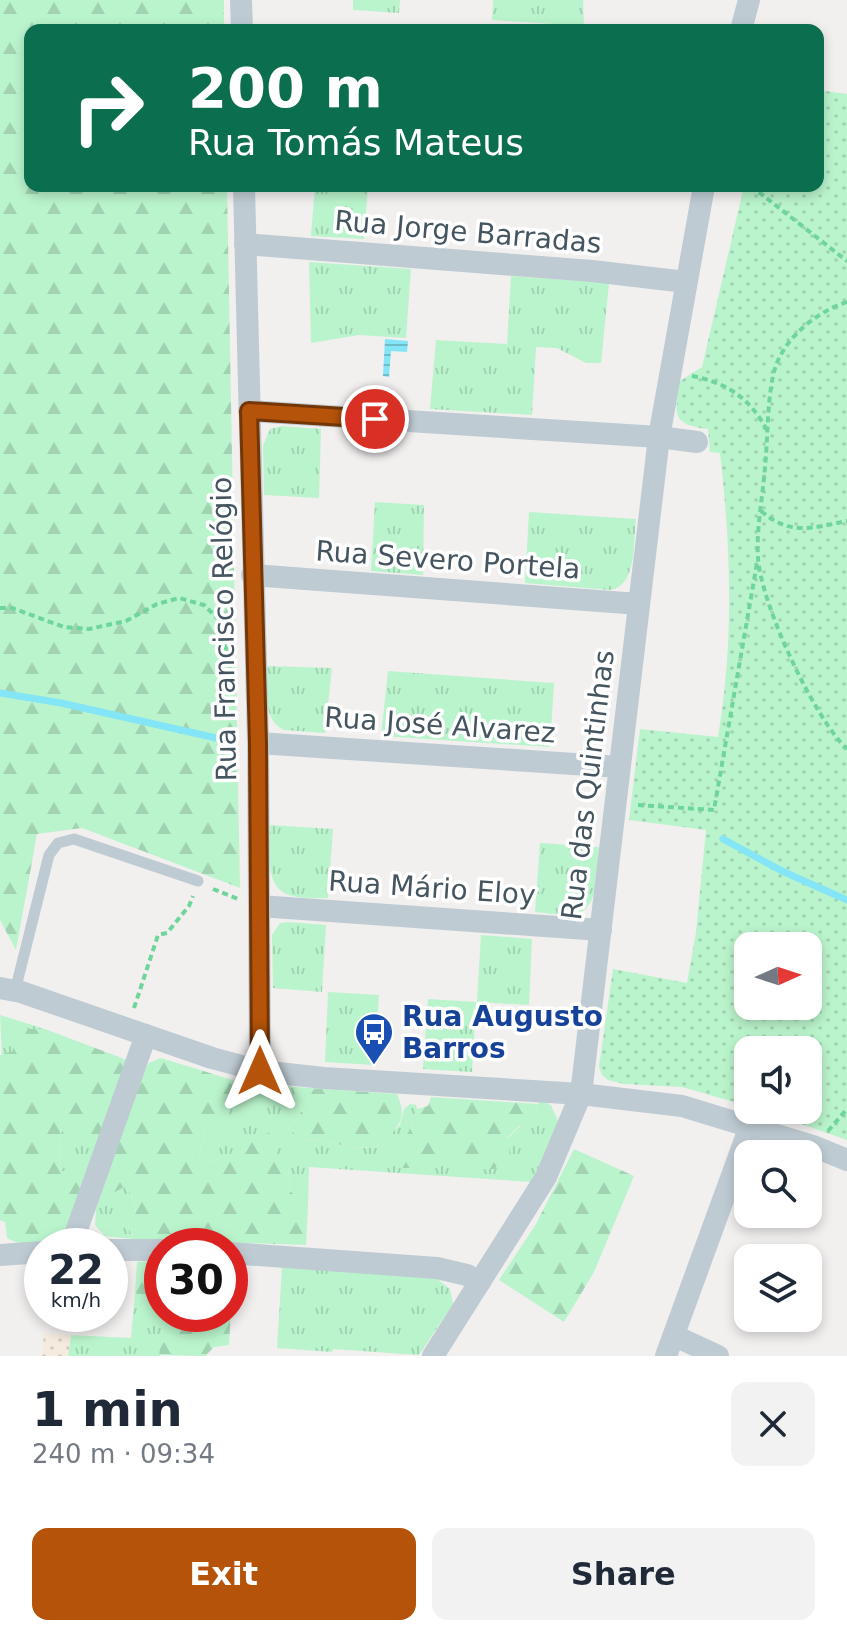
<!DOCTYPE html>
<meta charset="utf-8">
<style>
body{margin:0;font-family:"DejaVu Sans",sans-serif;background:#f2f2f3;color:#1f2937;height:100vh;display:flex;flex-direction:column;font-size:30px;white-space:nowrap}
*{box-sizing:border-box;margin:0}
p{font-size:26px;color:#747a83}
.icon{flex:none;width:44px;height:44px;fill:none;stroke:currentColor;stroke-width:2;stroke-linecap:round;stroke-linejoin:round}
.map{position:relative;height:1356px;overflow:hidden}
.sheet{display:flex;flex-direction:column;background:#fff;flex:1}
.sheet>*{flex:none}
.guide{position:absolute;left:24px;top:24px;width:800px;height:168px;border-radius:16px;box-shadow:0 4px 12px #0003;background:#0b6e4f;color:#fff;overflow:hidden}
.needle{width:52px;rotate:87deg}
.buttons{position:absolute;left:734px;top:932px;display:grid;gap:16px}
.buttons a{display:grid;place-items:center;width:88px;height:88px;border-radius:16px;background:#fff;box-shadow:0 4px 12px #0003;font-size:40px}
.speed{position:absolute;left:24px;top:1228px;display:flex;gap:16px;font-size:40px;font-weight:700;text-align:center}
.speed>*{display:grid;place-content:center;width:104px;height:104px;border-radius:50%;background:#fff;box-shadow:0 4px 12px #0003;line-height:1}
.speed small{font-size:20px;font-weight:400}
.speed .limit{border:12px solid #d22;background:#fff;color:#111}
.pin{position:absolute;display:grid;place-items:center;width:68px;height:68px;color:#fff;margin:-34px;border:4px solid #fff;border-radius:50%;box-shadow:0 2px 8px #0007}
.me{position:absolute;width:88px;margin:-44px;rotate:0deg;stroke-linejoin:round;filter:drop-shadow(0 0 6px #0008)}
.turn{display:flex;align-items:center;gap:28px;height:168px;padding:0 32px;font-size:36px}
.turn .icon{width:104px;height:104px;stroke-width:2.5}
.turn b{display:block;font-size:56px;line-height:68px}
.round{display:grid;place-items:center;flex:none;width:84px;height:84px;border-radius:16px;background:#f2f2f3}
.summary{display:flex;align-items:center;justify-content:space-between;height:136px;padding:0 32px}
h1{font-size:48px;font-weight:700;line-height:60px}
.cta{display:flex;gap:16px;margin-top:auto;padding:16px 32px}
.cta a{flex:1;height:92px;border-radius:16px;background:#b45309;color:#fff;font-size:32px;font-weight:700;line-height:92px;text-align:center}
.cta a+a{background:#f2f2f3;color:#1f2937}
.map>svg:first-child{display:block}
.grass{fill:url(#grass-tufts)}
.forest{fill:url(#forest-firs)}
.sand{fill:url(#sand-dots)}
.park{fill:url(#park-dots);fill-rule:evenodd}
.water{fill:url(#water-rules)}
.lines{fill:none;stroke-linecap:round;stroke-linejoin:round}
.stream{stroke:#83e5f5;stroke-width:7}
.path{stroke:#6ed59b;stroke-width:4;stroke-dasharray:6 4;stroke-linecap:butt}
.lane{stroke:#bfcbd3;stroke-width:11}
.street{stroke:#bfcbd3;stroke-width:22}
.route-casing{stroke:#753606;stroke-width:20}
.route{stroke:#b45309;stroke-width:14}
.labels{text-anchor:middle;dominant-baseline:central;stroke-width:7;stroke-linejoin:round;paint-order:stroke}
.street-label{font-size:28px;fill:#45555f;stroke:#fff}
.transit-label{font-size:28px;font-weight:bold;fill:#164399;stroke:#fff;text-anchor:start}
</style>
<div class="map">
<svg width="847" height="1356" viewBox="0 0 847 1356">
<defs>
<pattern id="grass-tufts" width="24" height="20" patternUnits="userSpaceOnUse" patternTransform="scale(2)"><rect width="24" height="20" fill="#baf4cc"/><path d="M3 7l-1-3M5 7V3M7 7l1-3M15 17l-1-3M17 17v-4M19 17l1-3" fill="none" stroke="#a1d3b2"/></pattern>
<pattern id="forest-firs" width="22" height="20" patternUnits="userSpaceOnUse" patternTransform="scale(2)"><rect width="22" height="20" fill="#baf4cc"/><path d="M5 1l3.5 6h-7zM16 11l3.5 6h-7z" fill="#a1d3b2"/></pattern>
<pattern id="sand-dots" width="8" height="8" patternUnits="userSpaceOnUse" patternTransform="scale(2)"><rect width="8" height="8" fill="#f5ecdf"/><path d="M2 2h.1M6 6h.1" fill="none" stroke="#d3ccc2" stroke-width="1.8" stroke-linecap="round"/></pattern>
<pattern id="park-dots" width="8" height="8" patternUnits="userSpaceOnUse" patternTransform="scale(2)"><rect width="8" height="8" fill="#baf4cc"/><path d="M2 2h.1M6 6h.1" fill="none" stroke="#a1d3b2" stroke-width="1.8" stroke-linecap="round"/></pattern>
<pattern id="water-rules" width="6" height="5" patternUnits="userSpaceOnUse" patternTransform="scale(2)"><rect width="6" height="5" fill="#83e5f5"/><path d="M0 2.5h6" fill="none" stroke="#6dbcca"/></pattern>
</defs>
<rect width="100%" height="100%" fill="#f2efef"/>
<g class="grass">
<path d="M353,0H400L399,13L353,10Z"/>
<path d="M493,0H583L584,26L492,20Z"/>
<path d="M315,186H368L364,239L311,236Z"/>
<path d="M309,262L411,269L406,338L359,335L311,343Z"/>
<path d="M511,276L609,283L601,363H586L557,348L536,347L532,415L430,409L436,340L507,344Z"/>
<path d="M282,426L321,429L319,498L264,495L263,446L270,429Z"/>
<path d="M375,502L424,505L423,575L371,571Z"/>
<path d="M529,512L636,519C633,540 638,586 610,590L525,583Z"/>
<path d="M267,666L332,668L325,733L284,730C261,719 268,688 267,666Z"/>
<path d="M388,671L554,683L550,747L381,736Z"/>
<path d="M270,825L333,829L328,898C316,898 301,899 289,895C263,887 270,846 270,825Z"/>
<path d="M540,843L599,847C597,867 600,911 574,914C561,916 547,913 535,912Z"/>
<path d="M288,922L326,925L322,992L273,988L272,935L280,923Z"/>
<path d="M481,935L532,939L529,1005L477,1002Z"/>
<path d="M328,992L379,995L374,1065L325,1062Z"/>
<path d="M428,999L476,1002L472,1072L423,1069Z"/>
<path d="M0,1015L45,1029H28L13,1051L2,1056Z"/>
<path d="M239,1082L296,1087L295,1097L303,1110L288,1128L302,1139L323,1140L349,1147L375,1148L400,1125L404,1109L410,1104L416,1105L417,1109L408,1133L432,1160L455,1163L507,1139L521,1125L534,1122L539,1100L551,1105L558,1121L532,1182L309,1167L308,1206L290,1191L288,1167L234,1153L207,1163L199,1155L205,1134L222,1127L229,1110L242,1092Z"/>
<path d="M75,1130L101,1134L85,1179L59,1171L60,1131Z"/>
<path d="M103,1185L124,1186L131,1194L136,1210L128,1226L133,1239L105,1236L95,1225L96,1209Z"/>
<path d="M282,1267L435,1277L450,1289L453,1304L419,1355L333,1349L332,1352L277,1348Z"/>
<path d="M135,1292C145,1300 151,1302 162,1294V1314H179L175,1320L164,1321L160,1356H68L71,1335L131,1338Z"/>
</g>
<g class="forest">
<path d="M0,0H224V30H30V186H227L240,888L82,828L37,834L16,950L0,920Z"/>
<path d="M28,1029H45L127,1060L101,1134L86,1136L75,1130L60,1132L59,1171L77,1172L85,1179C75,1206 72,1242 37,1244C24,1244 18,1244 7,1238L5,1222L0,1220V1055L13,1051V1035Z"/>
<path d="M161,1058L239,1082L242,1092L240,1106L229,1110L222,1127L205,1134L199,1155L207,1163L234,1153L243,1139L269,1133L279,1140L276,1154L288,1167L290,1191L308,1206L306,1245L133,1239L128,1226L136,1210L131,1194L124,1187L115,1192L103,1185L144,1071L149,1063Z"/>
<path d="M296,1087L397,1094C410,1123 395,1129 375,1148L349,1147L323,1140L302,1139L288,1128L303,1110L295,1097Z"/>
<path d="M431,1097L538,1104L534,1123L520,1125L507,1138L510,1155L494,1169L465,1170L455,1163L432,1161L423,1168H403L392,1161L393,1147L408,1133L417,1109L428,1106Z"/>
<path d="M574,1149L634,1176L594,1272L564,1322L499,1280L536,1224Z"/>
<path d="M162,1260V1294C151,1302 145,1301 135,1292L137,1262Z"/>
<path d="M230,1309L231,1310L229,1345L214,1347L205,1356L159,1355L164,1321L175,1320L179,1314H230Z"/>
</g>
<path class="sand" d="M44,1333L71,1335L68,1356H42Z"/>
<path class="park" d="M818,90L847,94V1140L761,1110H808V1050H748V1106L682,1087L624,1084L608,1080L602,1075L599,1067L613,969L687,983L696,932L706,830L629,820L640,729L718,737C734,642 731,548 720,453L710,452L708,429C670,424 675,414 680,381L702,367L744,186H818ZM748,946H808V1006H748Z"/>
<path class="water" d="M385,339L408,341L407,352L391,351L389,377L383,376Z"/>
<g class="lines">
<g class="stream">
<path d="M0,693L61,703L234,742"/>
<path d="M723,839L782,871L847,900"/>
</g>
<g class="path">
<path d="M751,186L847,261"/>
<path d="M847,302C815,312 780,341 773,376C767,405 768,437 765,467C763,496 756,528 758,558C761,604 814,718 847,749"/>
<path d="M692,376C728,383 751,399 768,432"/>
<path d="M761,511C790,536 813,528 847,521"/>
<path d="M0,608H12L64,627L89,629L126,621L157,604L179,598L204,605L219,620L232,677"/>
<path d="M638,805L714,810L757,563"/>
<path d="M213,889L238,899"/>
<path d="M134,1008L158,935L167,933L189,906L193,896"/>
<path d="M828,1131L847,1109"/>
</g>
<path class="lane" d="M15,991L49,855L58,843L74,839L198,881"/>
<g class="street">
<path d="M241,0L242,30"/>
<path d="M741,30L749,0"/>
<path d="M244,186L258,743L260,1071"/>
<path d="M245,244L592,271L686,282"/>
<path d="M249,411L659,437L697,442"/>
<path d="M252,575L639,604"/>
<path d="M258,743L619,767"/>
<path d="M259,906L601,930"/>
<path d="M0,988L21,992L212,1058L260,1071L324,1078L581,1094L682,1106L813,1146L847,1160"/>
<path d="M71,1246L146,1035"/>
<path d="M110,1250H162"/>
<path d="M230,1253L437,1268L467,1275L480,1282"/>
<path d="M0,1255L42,1252"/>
<path d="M675,1336L718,1356"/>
<path d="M433,1356L546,1177L581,1094L659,437L704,186"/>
<path d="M666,1356L750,1126"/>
</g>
</g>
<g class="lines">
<g class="route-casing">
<path id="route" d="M260,1071L258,743L249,411L375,419"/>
</g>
<use href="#route" class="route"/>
</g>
<defs>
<g id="bus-pin" transform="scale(2)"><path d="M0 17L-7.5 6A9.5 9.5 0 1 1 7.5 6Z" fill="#1a4fb4" stroke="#fff"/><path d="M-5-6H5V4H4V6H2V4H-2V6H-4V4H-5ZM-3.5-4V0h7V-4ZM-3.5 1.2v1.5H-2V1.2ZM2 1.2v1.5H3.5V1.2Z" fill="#fff"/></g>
</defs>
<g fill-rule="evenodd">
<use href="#bus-pin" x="374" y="1032"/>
</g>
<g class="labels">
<g class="street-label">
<text transform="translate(468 232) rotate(5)">Rua Jorge Barradas</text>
<text transform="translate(448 560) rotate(4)">Rua Severo Portela</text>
<text transform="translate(224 629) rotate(-91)">Rua Francisco Relógio</text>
<text transform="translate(440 725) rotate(4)">Rua José Alvarez</text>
<text transform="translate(588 785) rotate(-83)">Rua das Quintinhas</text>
<text transform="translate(432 888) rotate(4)">Rua Mário Eloy</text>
</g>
<g class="transit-label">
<text x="402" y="1016">Rua Augusto<tspan x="402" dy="32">Barros</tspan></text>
</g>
</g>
</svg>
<div class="buttons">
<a><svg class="needle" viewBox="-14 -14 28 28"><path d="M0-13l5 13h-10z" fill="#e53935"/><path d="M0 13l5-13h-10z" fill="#747a83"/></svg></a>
<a><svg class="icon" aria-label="sound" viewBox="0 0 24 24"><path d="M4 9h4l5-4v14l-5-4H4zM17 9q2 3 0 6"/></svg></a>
<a><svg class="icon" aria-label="search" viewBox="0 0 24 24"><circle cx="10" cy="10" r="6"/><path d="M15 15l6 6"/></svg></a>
<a><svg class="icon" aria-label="layers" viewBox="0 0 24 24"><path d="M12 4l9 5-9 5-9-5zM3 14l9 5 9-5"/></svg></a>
</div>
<div class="speed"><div>22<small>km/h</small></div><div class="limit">30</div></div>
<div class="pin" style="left:375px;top:419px;background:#d93025"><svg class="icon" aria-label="arrive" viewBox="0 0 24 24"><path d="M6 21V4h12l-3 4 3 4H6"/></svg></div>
<svg class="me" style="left:260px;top:1071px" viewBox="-20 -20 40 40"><path d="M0-17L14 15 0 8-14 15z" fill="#b45309" stroke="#fff" stroke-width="4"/></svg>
<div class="guide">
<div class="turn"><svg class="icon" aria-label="right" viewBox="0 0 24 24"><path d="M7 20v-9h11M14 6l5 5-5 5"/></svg><div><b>200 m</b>Rua Tomás Mateus</div></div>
</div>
</div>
<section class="sheet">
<div class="summary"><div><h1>1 min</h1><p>240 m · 09:34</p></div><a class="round"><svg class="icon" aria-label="close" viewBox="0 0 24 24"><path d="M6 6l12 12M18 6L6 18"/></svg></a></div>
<div class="cta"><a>Exit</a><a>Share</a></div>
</section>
